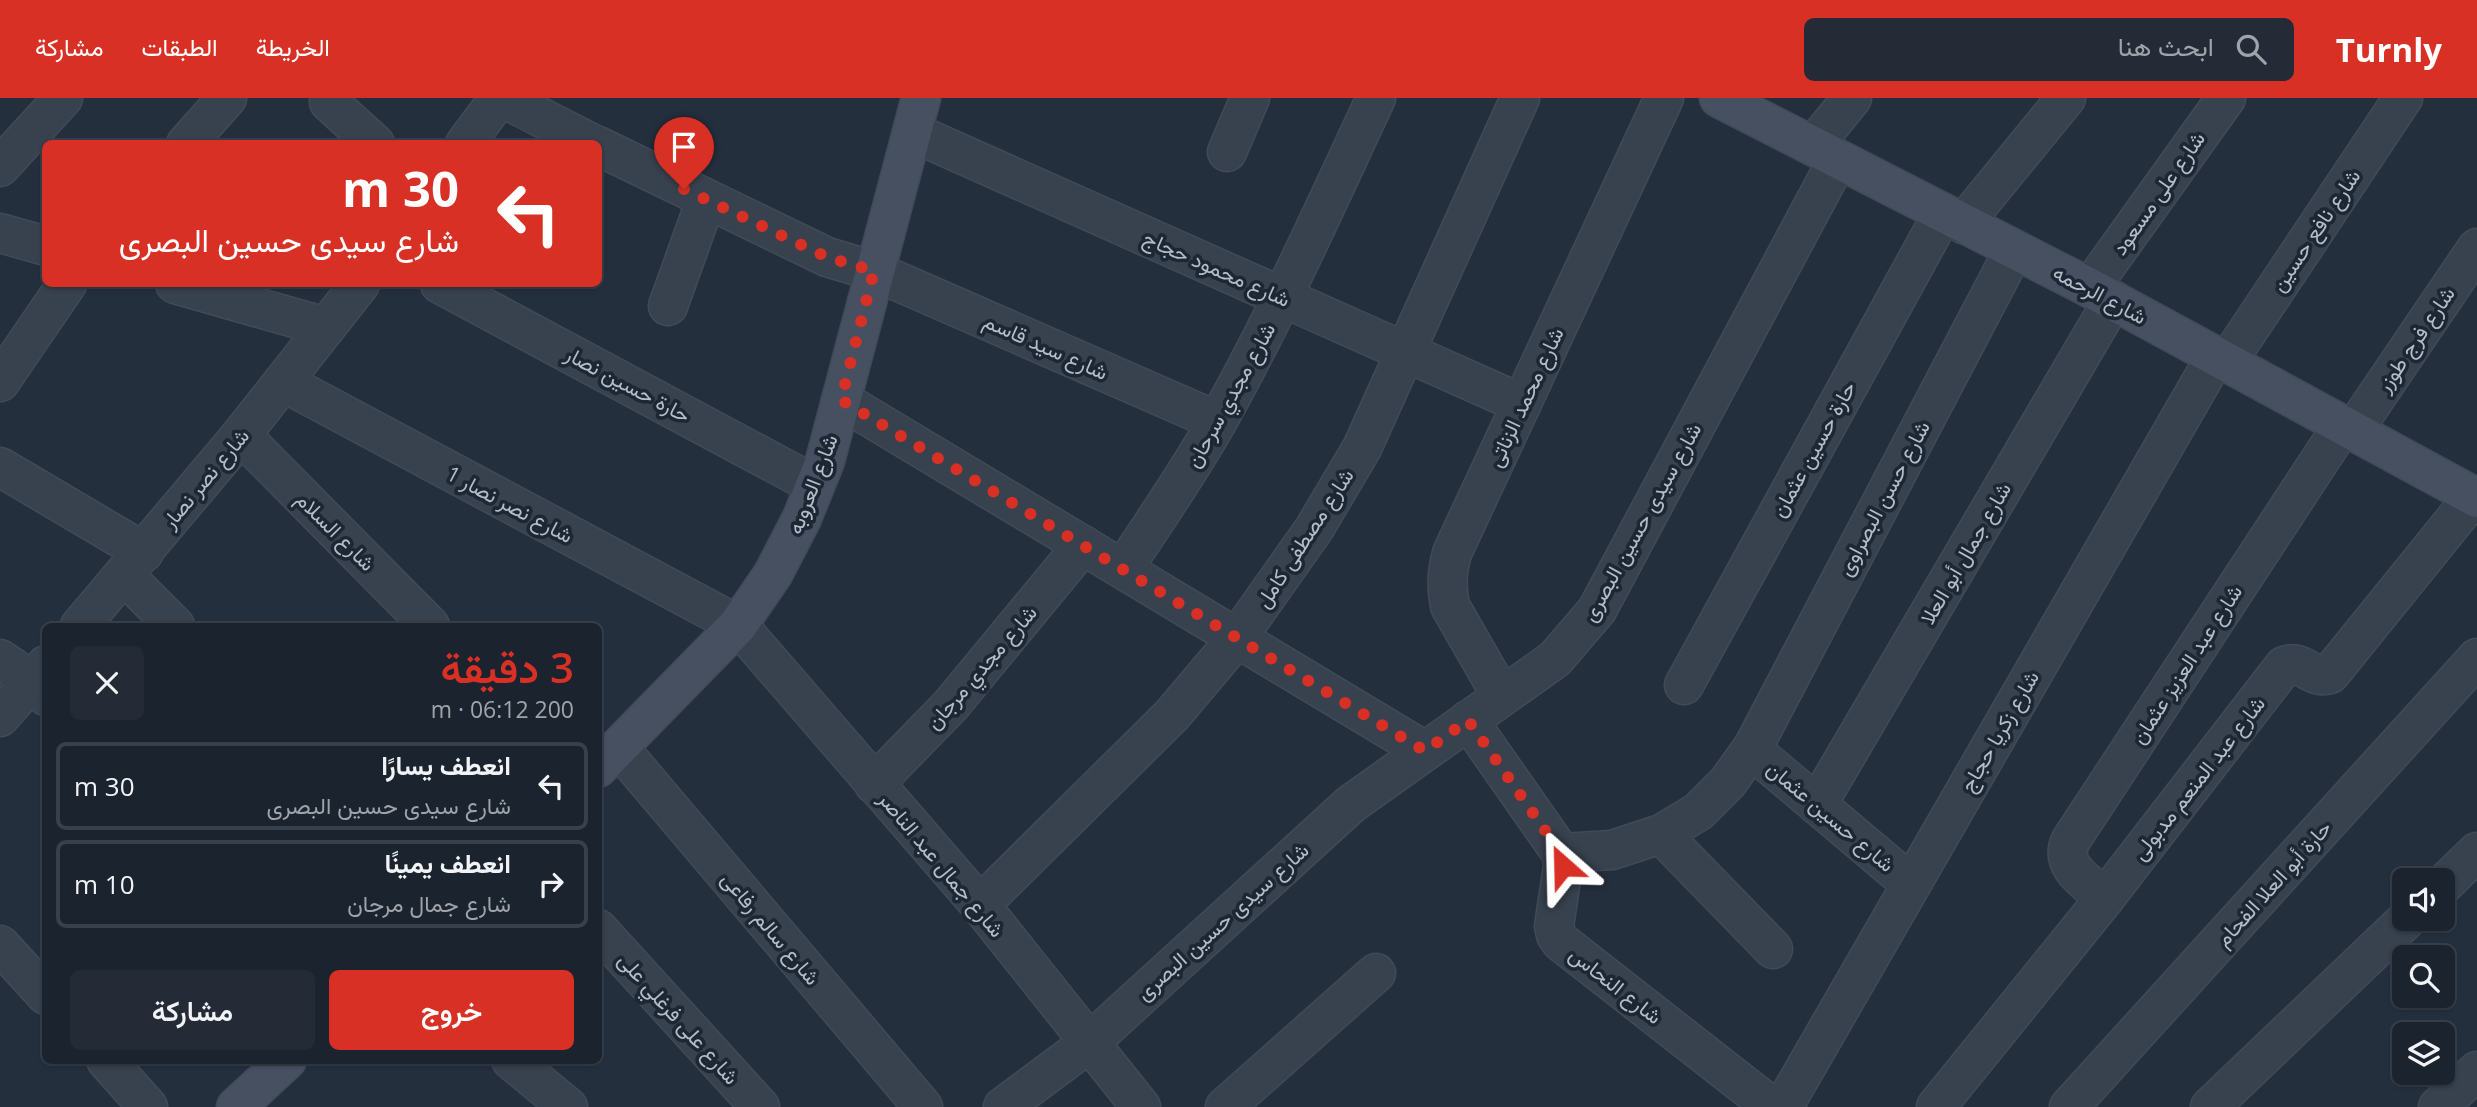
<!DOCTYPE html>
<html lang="ar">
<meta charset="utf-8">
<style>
body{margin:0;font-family:"Open Sans",Vazirmatn,sans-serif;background:#242b36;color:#f1f3f6;direction:rtl;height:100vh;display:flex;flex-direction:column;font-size:26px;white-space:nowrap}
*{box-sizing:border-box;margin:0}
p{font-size:23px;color:#a0a4aa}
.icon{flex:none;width:38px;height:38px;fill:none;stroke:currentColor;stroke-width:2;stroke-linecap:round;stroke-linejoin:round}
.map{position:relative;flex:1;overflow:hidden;direction:ltr}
.panel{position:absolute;left:42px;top:525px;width:560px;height:441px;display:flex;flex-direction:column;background:#1b232e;border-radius:10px;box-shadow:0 2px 5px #0004,0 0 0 2px #39404a;direction:rtl}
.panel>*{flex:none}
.hud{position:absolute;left:42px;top:42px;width:560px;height:147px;border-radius:10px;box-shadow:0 2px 5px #0004,0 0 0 2px #39404a;direction:rtl;background:#d93025;color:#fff;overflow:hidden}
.tools{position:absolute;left:2392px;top:770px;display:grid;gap:14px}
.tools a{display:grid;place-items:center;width:63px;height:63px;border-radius:10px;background:#1b232e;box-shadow:0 2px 5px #0004,0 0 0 2px #39404a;font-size:35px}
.pin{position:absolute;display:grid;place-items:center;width:60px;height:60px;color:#fff;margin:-72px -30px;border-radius:50% 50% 50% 0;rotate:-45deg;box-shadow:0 0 7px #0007}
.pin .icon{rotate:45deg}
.me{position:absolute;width:77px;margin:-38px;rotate:335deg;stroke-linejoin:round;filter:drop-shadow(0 0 5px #0008)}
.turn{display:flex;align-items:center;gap:24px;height:147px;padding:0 28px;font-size:32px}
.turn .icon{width:91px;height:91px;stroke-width:2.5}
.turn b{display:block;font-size:49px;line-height:60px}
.round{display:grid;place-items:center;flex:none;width:74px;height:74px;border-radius:10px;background:#242b36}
.headline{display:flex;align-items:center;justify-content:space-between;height:119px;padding:0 28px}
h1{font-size:42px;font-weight:600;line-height:52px;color:#d93025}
.primary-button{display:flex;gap:14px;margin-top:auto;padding:14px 28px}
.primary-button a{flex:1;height:80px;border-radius:10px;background:#d93025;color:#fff;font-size:28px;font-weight:600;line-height:80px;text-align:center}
.primary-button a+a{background:#242b36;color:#f1f3f6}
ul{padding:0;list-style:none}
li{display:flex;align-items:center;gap:21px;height:88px;margin:0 14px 10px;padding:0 14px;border:4px solid #39404a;border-radius:10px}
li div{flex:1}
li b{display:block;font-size:26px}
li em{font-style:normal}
header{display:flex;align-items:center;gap:42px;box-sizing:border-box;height:98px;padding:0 35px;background:#d93025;color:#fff}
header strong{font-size:33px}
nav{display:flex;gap:38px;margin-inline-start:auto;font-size:24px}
.search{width:490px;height:63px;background:#242b36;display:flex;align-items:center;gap:18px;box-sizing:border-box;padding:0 24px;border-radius:10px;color:#a0a4aa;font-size:26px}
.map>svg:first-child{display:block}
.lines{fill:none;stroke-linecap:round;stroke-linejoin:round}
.street-casing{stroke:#414a57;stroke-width:41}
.secondary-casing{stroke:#414a57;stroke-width:41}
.street{stroke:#38414e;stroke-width:38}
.secondary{stroke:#465061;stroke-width:38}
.route{stroke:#d93025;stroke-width:12;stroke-dasharray:0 21.6}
.labels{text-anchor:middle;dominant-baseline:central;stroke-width:7;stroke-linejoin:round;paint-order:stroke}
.street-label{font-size:21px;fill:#b4bcc9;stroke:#1d2633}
</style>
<header>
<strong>Turnly</strong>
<div class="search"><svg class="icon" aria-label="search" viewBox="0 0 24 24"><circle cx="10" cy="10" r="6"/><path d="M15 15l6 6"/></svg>ابحث هنا</div>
<nav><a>الخريطة</a><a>الطبقات</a><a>مشاركة</a></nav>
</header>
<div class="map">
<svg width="2477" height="1009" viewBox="0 0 2477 1009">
<rect width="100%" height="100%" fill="#242f3e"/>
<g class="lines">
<g class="street-casing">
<g id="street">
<path d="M503,0L593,46"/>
<path d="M329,4L375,46"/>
<path d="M912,34L1522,306"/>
<path d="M186,46L227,0"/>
<path d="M465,46L499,0"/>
<path d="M598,48L827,159L874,173L1217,323"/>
<path d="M1813,48L1852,0"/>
<path d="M1227,54L1250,0"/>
<path d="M0,69L63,0"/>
<path d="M1963,126L2066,0"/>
<path d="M0,135L46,148"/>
<path d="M175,186L326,229"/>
<path d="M440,186L815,387"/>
<path d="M2090,190L2226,0"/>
<path d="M668,208L706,102"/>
<path d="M2227,264L2403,0"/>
<path d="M0,284L67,186"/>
<path d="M283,284L738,527L980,807L1141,1009"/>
<path d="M841,302L1425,653"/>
<path d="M2353,333L2477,150"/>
<path d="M241,337L430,528"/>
<path d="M0,369L144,454"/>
<path d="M1123,471C1155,423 1188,375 1217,324C1276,219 1325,109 1376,0"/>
<path d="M125,478L175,528"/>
<path d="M80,528L241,337L360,186"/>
<path d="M0,561L32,583L46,598"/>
<path d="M1684,587L1943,115"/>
<path d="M1501,597L1450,508C1446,488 1447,474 1452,455L1664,0"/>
<path d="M0,619L46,567"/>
<path d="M1468,622L1561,755L1563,768L1554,828L1556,837L1561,844L1772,1009"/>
<path d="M1753,649L1757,656L1911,786"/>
<path d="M619,650L923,1009"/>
<path d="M874,686L951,607L1083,447"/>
<path d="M1817,707L2113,202"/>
<path d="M1661,736L1773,851"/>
<path d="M1561,755L1612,752L1661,736L1698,714L1728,684L1753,649L2014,152"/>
<path d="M2443,787L2477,754"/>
<path d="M2105,800C2087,784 2058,768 2071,742L2343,327"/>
<path d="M980,807L1172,617L1237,540L1314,431L1362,350L1520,0"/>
<path d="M598,831L760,1009"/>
<path d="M0,847L46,897"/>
<path d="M106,962L148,1009"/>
<path d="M511,962L568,1009"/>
<path d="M1003,1009L1089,945L1351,706L1555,561L1597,512L1838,61"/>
<path d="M1225,1009L1376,875"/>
<path d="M1783,1009L2216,258"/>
<path d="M1936,1009L2105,800L2284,568C2302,560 2313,583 2330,576L2474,398"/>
<path d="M2069,1009L2477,560"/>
<path d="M2210,1009L2407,821"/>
<path d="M2438,1009L2477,973"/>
</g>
</g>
<g class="secondary-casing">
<g id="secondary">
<path d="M1719,0L2090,190L2477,400"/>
<path d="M598,670L738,527L773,476L802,420L825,363L921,0"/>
<path d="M236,1009L287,962"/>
</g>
</g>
<use href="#street" class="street"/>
<use href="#secondary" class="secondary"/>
</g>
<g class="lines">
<path class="route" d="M684,91L827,159L874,173L841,302L1425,653L1468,622L1554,745L1561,755L1563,768"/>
</g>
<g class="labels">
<g class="street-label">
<text transform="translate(2158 95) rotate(-55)">شارع على مسعود</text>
<text transform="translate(2315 132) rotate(-56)">شارع نافع حسين</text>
<text transform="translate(1217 170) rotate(24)">شارع محمود حجاج</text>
<text transform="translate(2100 196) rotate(28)">شارع الرحمه</text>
<text transform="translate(2415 241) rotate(-56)">شارع فرج طوزر</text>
<text transform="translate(1046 248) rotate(24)">شارع سيد قاسم</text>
<text transform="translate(628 286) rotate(28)">حارة حسين نصار</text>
<text transform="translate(1230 297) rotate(-61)">شارع مجدي سرحان</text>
<text transform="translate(1525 299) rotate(-65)">شارع محمد الزناتى</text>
<text transform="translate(1813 351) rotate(-61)">حارة حسين عثمان</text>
<text transform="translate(205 380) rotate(-50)">شارع نصر نصار</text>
<text transform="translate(812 386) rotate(-69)">شارع العروبه</text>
<text transform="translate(1883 400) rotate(-62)">شارع حسن البصراوى</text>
<text transform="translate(510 406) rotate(28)">شارع نصر نصار 1</text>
<text transform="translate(1641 424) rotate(-61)">شارع سيدى حسين البصرى</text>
<text transform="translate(336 433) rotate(45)">شارع السلام</text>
<text transform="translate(1304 440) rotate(-57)">شارع مصطفى كامل</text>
<text transform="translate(1965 455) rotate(-60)">شارع جمال أبو العلا</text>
<text transform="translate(2186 566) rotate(-57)">شارع عبد العزيز عثمان</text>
<text transform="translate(981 569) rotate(-49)">شارع مجدي مرجان</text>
<text transform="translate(1999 633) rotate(-60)">شارع زكريا حجاج</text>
<text transform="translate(2198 680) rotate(-52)">شارع عبد المنعم مدبولى</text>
<text transform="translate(1831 718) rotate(40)">شارع حسين عثمان</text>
<text transform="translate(942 766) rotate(50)">شارع جمال عبد الناصر</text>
<text transform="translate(2273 785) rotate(-48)">حارة أبو العلا الفحام</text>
<text transform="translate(1222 823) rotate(-42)">شارع سيدى حسين البصرى</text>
<text transform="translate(771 830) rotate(50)">شارع سالم رفاعى</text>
<text transform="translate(1616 887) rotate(38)">شارع النحاس</text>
<text transform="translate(679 920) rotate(48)">شارع على فرغلي على</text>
</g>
</g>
</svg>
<div class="tools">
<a><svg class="icon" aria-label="sound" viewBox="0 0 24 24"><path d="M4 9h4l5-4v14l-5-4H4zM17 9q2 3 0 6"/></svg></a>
<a><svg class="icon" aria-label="search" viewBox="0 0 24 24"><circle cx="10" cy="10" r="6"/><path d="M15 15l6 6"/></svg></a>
<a><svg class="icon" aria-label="layers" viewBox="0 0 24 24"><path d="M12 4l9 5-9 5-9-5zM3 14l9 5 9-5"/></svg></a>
</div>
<div class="pin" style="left:684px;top:91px;background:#d93025"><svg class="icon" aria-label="arrive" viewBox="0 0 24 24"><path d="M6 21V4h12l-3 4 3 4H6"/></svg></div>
<svg class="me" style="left:1563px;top:768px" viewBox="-20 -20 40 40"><path d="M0-17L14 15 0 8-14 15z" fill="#d93025" stroke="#fff" stroke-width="4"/></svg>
<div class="hud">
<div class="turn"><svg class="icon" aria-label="left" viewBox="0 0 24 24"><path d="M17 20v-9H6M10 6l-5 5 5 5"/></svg><div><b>30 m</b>شارع سيدى حسين البصرى</div></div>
</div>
<section class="panel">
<div class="headline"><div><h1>3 دقيقة</h1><p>200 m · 06:12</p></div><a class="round"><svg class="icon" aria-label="close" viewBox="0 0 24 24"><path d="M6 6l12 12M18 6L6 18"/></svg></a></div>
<ul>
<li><svg class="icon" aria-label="left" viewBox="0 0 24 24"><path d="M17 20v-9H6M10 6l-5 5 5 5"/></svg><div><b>انعطف يسارًا</b><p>شارع سيدى حسين البصرى</p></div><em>30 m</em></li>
<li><svg class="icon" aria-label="right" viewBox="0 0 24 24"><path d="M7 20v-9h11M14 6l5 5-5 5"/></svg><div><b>انعطف يمينًا</b><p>شارع جمال مرجان</p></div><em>10 m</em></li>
</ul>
<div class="primary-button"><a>خروج</a><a>مشاركة</a></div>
</section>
</div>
